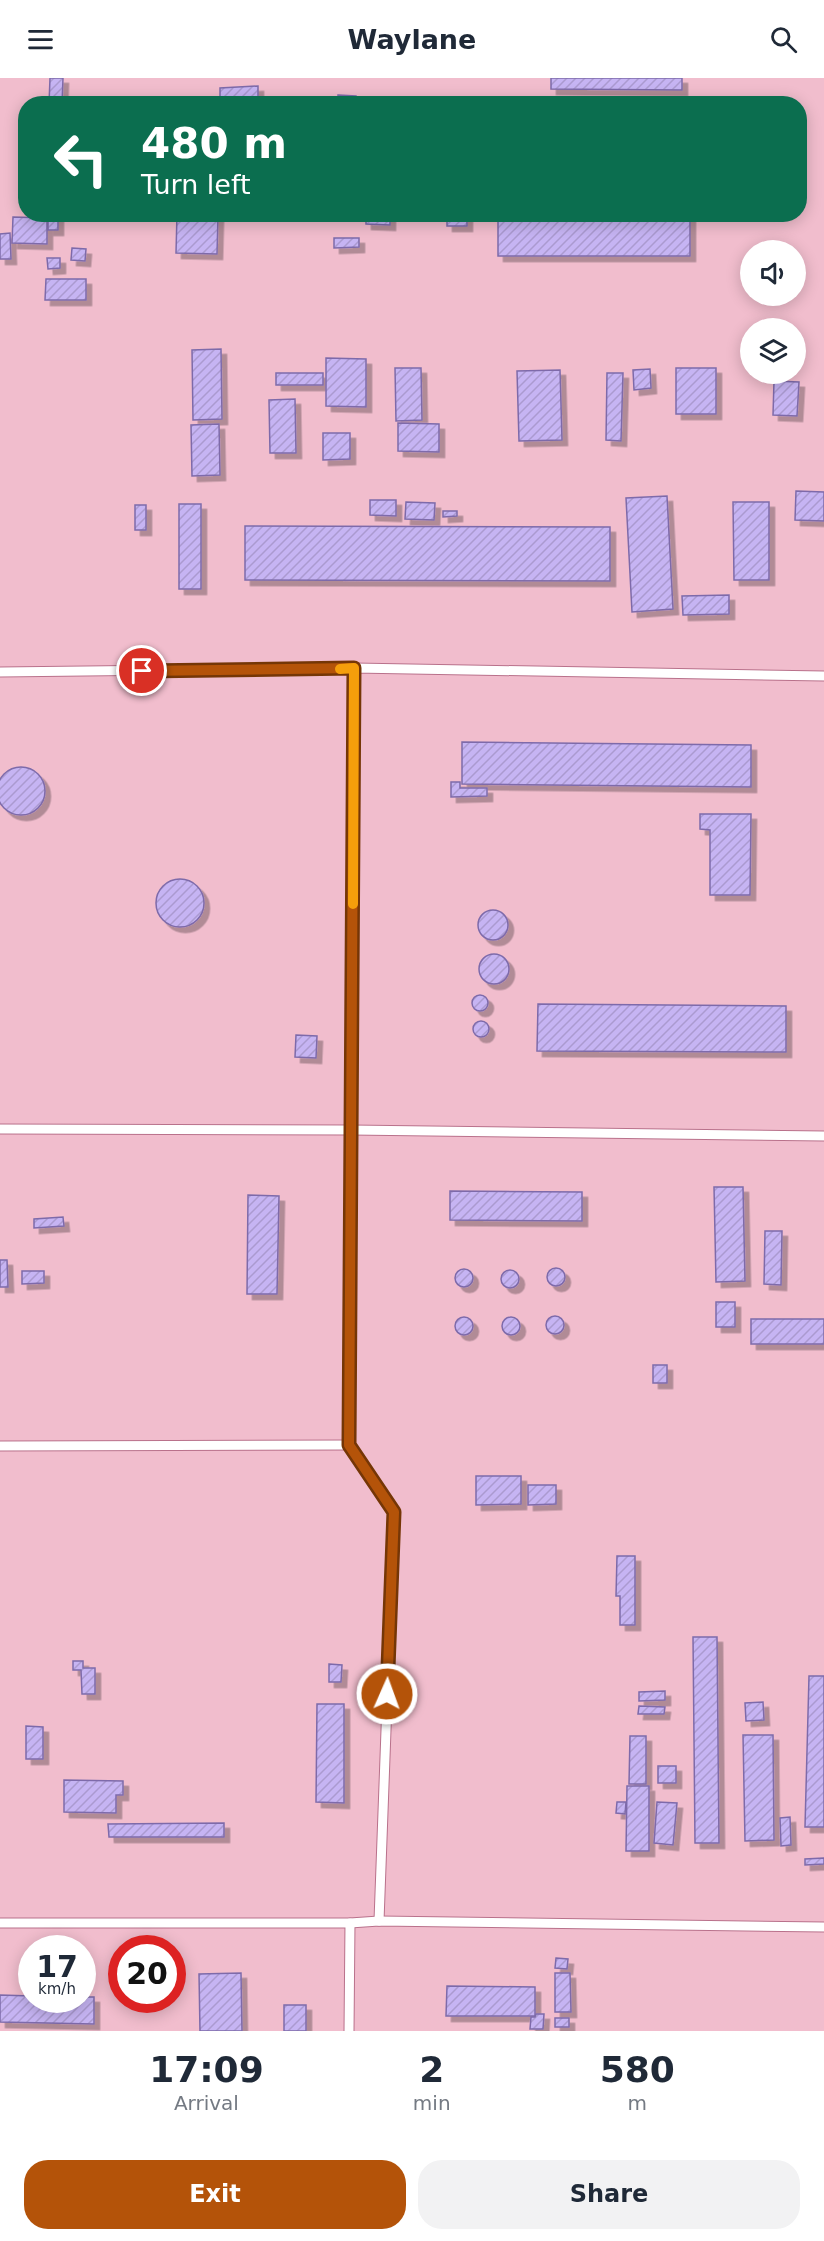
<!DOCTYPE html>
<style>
body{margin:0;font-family:"DejaVu Sans",sans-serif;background:#f2f2f3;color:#1f2937;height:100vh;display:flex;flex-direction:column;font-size:22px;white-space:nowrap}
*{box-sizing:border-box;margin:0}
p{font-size:20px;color:#747a83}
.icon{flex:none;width:33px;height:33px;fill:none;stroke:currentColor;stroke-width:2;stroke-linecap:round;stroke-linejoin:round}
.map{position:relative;height:1953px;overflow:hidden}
.side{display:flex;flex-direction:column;background:#fff;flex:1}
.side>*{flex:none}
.hud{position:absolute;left:18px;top:18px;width:789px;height:126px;border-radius:24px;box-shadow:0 3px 15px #0003;background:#0b6e4f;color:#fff;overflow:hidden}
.buttons{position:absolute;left:740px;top:162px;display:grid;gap:12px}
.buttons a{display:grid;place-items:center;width:66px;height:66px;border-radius:50%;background:#fff;box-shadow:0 3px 15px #0003;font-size:30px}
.speed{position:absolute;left:18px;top:1857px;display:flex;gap:12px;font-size:30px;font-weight:700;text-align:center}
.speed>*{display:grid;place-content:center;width:78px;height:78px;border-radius:50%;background:#fff;box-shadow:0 3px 15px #0003;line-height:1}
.speed small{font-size:15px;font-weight:400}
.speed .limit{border:9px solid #d22;background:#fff;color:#111}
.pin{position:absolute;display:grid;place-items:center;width:51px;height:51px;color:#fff;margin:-26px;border:3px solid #fff;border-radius:50%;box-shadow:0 2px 6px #0007}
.me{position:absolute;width:66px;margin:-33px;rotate:2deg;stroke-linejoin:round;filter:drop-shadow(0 0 4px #0008)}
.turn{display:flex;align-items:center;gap:21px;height:126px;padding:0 24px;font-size:27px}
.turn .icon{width:78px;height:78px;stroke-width:2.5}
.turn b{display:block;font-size:42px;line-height:51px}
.eta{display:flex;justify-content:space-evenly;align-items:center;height:102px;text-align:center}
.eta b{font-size:36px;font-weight:700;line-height:42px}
.primary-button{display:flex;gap:12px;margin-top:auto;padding:12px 24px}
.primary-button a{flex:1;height:69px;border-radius:24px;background:#b45309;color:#fff;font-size:24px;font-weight:700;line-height:69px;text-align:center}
.primary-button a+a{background:#f2f2f3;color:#1f2937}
header{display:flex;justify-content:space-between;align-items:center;height:78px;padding:0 24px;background:#fff;font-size:27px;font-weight:700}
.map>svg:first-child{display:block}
.built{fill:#f1bdcd;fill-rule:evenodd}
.building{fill:url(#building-hatch);stroke:#7e6baa;stroke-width:1.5;filter:url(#shadow)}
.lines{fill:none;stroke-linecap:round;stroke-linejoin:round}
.lane-casing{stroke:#b9718b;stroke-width:11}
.lane{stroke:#fff;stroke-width:9}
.route-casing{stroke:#753606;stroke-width:15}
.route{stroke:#b45309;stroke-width:10}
.slow{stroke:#f59e0b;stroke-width:10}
</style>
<header><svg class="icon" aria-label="menu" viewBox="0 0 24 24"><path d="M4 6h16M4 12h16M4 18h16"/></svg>Waylane<svg class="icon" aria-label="search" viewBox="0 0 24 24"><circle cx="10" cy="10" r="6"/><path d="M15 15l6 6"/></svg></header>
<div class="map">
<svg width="824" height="1953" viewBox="0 0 824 1953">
<defs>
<pattern id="building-hatch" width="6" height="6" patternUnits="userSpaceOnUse" patternTransform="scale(1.5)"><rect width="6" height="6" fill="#c6b4f3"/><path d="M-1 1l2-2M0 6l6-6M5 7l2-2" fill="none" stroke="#ab9ad0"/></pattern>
<filter id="shadow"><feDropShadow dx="5.5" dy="5.5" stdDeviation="0" flood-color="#0004"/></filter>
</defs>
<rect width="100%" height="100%" fill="#fdcddc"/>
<path class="built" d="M0,0H824V1953H0ZM26,26H800V136H26ZM750,172H795V218H750ZM750,250H795V296H750ZM32,1870H82V1922H32ZM122,1870H172V1922H122Z"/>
<g class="building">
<path d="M50,0H63L62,26H49Z"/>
<path d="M551,0H682V12L551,11Z"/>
<path d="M258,8V26H220V10Z"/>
<path d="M338,17L356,18V26H338Z"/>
<path d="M178,19L206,20V26H178Z"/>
<path d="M45,136H58V152H48V138Z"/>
<path d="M177,136L218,138L217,176L176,175Z"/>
<path d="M366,136H390V147L366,146Z"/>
<rect x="447" y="136" width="20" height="12"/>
<rect x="498" y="136" width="192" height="42"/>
<path d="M13,139L47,140V166L12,165Z"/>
<path d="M10,155L11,181H0V156Z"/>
<path d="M334,160H359V169L334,170Z"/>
<path d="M72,170L86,171L85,183L71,182Z"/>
<path d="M47,180H60V190L48,191Z"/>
<path d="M46,201H86V222H45Z"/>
<path d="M221,271L222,341L193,342L192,272Z"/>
<path d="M326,280L366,281V329L326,328Z"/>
<path d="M395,290H421L422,342L396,343Z"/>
<rect x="676" y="290" width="40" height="46"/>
<path d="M650,291L651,310L634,312L633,292Z"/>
<path d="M560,292L562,362L519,363L517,293Z"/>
<rect x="276" y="295" width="47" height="12"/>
<path d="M607,295H623L621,363L606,362Z"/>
<path d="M774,303L799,304L797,338L773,337Z"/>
<path d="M295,321L296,375H270L269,322Z"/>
<path d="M398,345L439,346V374L398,373Z"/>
<path d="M219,346L220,397L192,398L191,347Z"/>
<path d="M323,355H350V381L323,382Z"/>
<path d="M796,413L824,414V443L795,442Z"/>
<path d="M667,418L673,531L632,534L626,420Z"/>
<path d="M370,422H396V438L370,437Z"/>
<path d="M406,424L435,425L434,442L405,441Z"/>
<path d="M733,424H769V502H734Z"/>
<rect x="179" y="426" width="22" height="85"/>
<rect x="135" y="427" width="11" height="25"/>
<path d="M443,433H457V438L443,439Z"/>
<path d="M245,448L610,449V503L245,502Z"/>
<path d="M729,517V536L683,537L682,518Z"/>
<path d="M462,664L751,667V709L462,706Z"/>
<circle cx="21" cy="713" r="24"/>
<path d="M451,704H460V710H487V718L451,719Z"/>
<path d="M700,736H751L750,817H710V752L700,751Z"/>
<circle cx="180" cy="825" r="24"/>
<circle cx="493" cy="847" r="15"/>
<circle cx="494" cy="891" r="15"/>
<circle cx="480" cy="925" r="8"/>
<path d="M538,926L786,928V974L537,973Z"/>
<circle cx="481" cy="951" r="8"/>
<path d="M296,957L317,958L316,980L295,979Z"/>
<path d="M714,1109H743L745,1203L716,1204Z"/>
<path d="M450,1113L582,1114V1143L450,1142Z"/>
<path d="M248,1117L279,1118L277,1216H247Z"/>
<path d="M63,1139L64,1148L34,1150V1141Z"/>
<path d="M765,1153H782L781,1207L764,1206Z"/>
<path d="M0,1182H7L8,1209H0Z"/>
<circle cx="556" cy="1199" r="9"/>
<circle cx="464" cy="1200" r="9"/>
<circle cx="510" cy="1201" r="9"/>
<path d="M22,1193H44V1205L22,1206Z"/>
<rect x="716" y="1224" width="19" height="25"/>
<circle cx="555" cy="1247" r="9"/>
<circle cx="464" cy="1248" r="9"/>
<circle cx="511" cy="1248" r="9"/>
<rect x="751" y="1241" width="73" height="25"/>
<rect x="653" y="1287" width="14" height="18"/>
<path d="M476,1398H521V1426L476,1427Z"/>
<path d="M528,1407H556V1426L528,1427Z"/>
<path d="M617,1478H635V1547H620V1518H616Z"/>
<path d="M693,1559H717L719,1765H695Z"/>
<path d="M73,1583H83V1590H95V1616H82L81,1592H73Z"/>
<path d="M329,1586L342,1587L341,1604H329Z"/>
<path d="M809,1598H824V1749H805Z"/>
<path d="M665,1613V1622L639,1623V1614Z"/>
<path d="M763,1624L764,1642L746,1643L745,1625Z"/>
<path d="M317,1626H344V1725L316,1724Z"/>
<path d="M639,1628L665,1629L664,1636H638Z"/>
<path d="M26,1648L43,1649V1681H26Z"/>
<path d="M743,1657H773L774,1762L745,1763Z"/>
<path d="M630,1658H646V1706H629Z"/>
<rect x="658" y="1688" width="18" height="17"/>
<path d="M64,1702L123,1703V1717H116V1735L64,1734Z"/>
<path d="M627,1708H649V1773H626Z"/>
<path d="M617,1724H626L625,1736L616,1735Z"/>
<path d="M657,1724L677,1725L673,1767L654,1765Z"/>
<path d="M790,1739L791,1767L781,1768L780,1740Z"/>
<path d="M224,1745V1759H109L108,1746Z"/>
<path d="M824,1780V1786L805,1787V1781Z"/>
<path d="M556,1880L568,1881L567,1891L555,1890Z"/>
<path d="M241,1895L242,1953H200L199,1896Z"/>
<path d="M555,1895H570L571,1934H555Z"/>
<path d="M447,1908L535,1909V1938H446Z"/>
<path d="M0,1917L32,1918V1922H82V1919H94V1946L0,1944Z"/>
<rect x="284" y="1927" width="22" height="26"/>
<path d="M536,1936H544L543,1951H530L531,1939H535Z"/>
<rect x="555" y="1940" width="14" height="9"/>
</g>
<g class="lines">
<g class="lane-casing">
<g id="lane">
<path d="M354,590L349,1367L394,1434L379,1843"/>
<path d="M0,594L354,590L824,598"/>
<path d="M0,1051L351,1052L824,1058"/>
<path d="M0,1368L349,1367"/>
<path d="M0,1845H350L379,1843L824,1849"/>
<path d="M349,1953L350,1845"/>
</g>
</g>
<use href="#lane" class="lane"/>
</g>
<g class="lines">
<g class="route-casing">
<path id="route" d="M142,593L354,590L349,1367L394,1434L387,1616"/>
</g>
<use href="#route" class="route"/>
<path class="slow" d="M340,591L354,590L353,826"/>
</g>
</svg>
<div class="buttons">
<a><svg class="icon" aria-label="sound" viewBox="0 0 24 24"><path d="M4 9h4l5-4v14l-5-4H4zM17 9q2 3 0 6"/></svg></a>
<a><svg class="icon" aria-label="layers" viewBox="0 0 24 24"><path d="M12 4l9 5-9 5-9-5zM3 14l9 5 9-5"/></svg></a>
</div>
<div class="speed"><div>17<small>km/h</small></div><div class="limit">20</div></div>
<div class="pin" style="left:142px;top:593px;background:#d93025"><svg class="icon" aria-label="arrive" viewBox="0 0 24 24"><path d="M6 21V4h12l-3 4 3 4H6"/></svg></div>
<svg class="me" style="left:387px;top:1616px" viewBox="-20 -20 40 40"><circle r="17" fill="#b45309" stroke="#fff" stroke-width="3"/><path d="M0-11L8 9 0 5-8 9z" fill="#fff"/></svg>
<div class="hud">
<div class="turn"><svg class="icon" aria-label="left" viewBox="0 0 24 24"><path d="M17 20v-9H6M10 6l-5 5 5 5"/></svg><div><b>480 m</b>Turn left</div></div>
</div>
</div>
<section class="side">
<div class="eta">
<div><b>17:09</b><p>Arrival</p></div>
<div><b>2</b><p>min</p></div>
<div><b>580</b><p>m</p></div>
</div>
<div class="primary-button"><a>Exit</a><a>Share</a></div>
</section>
